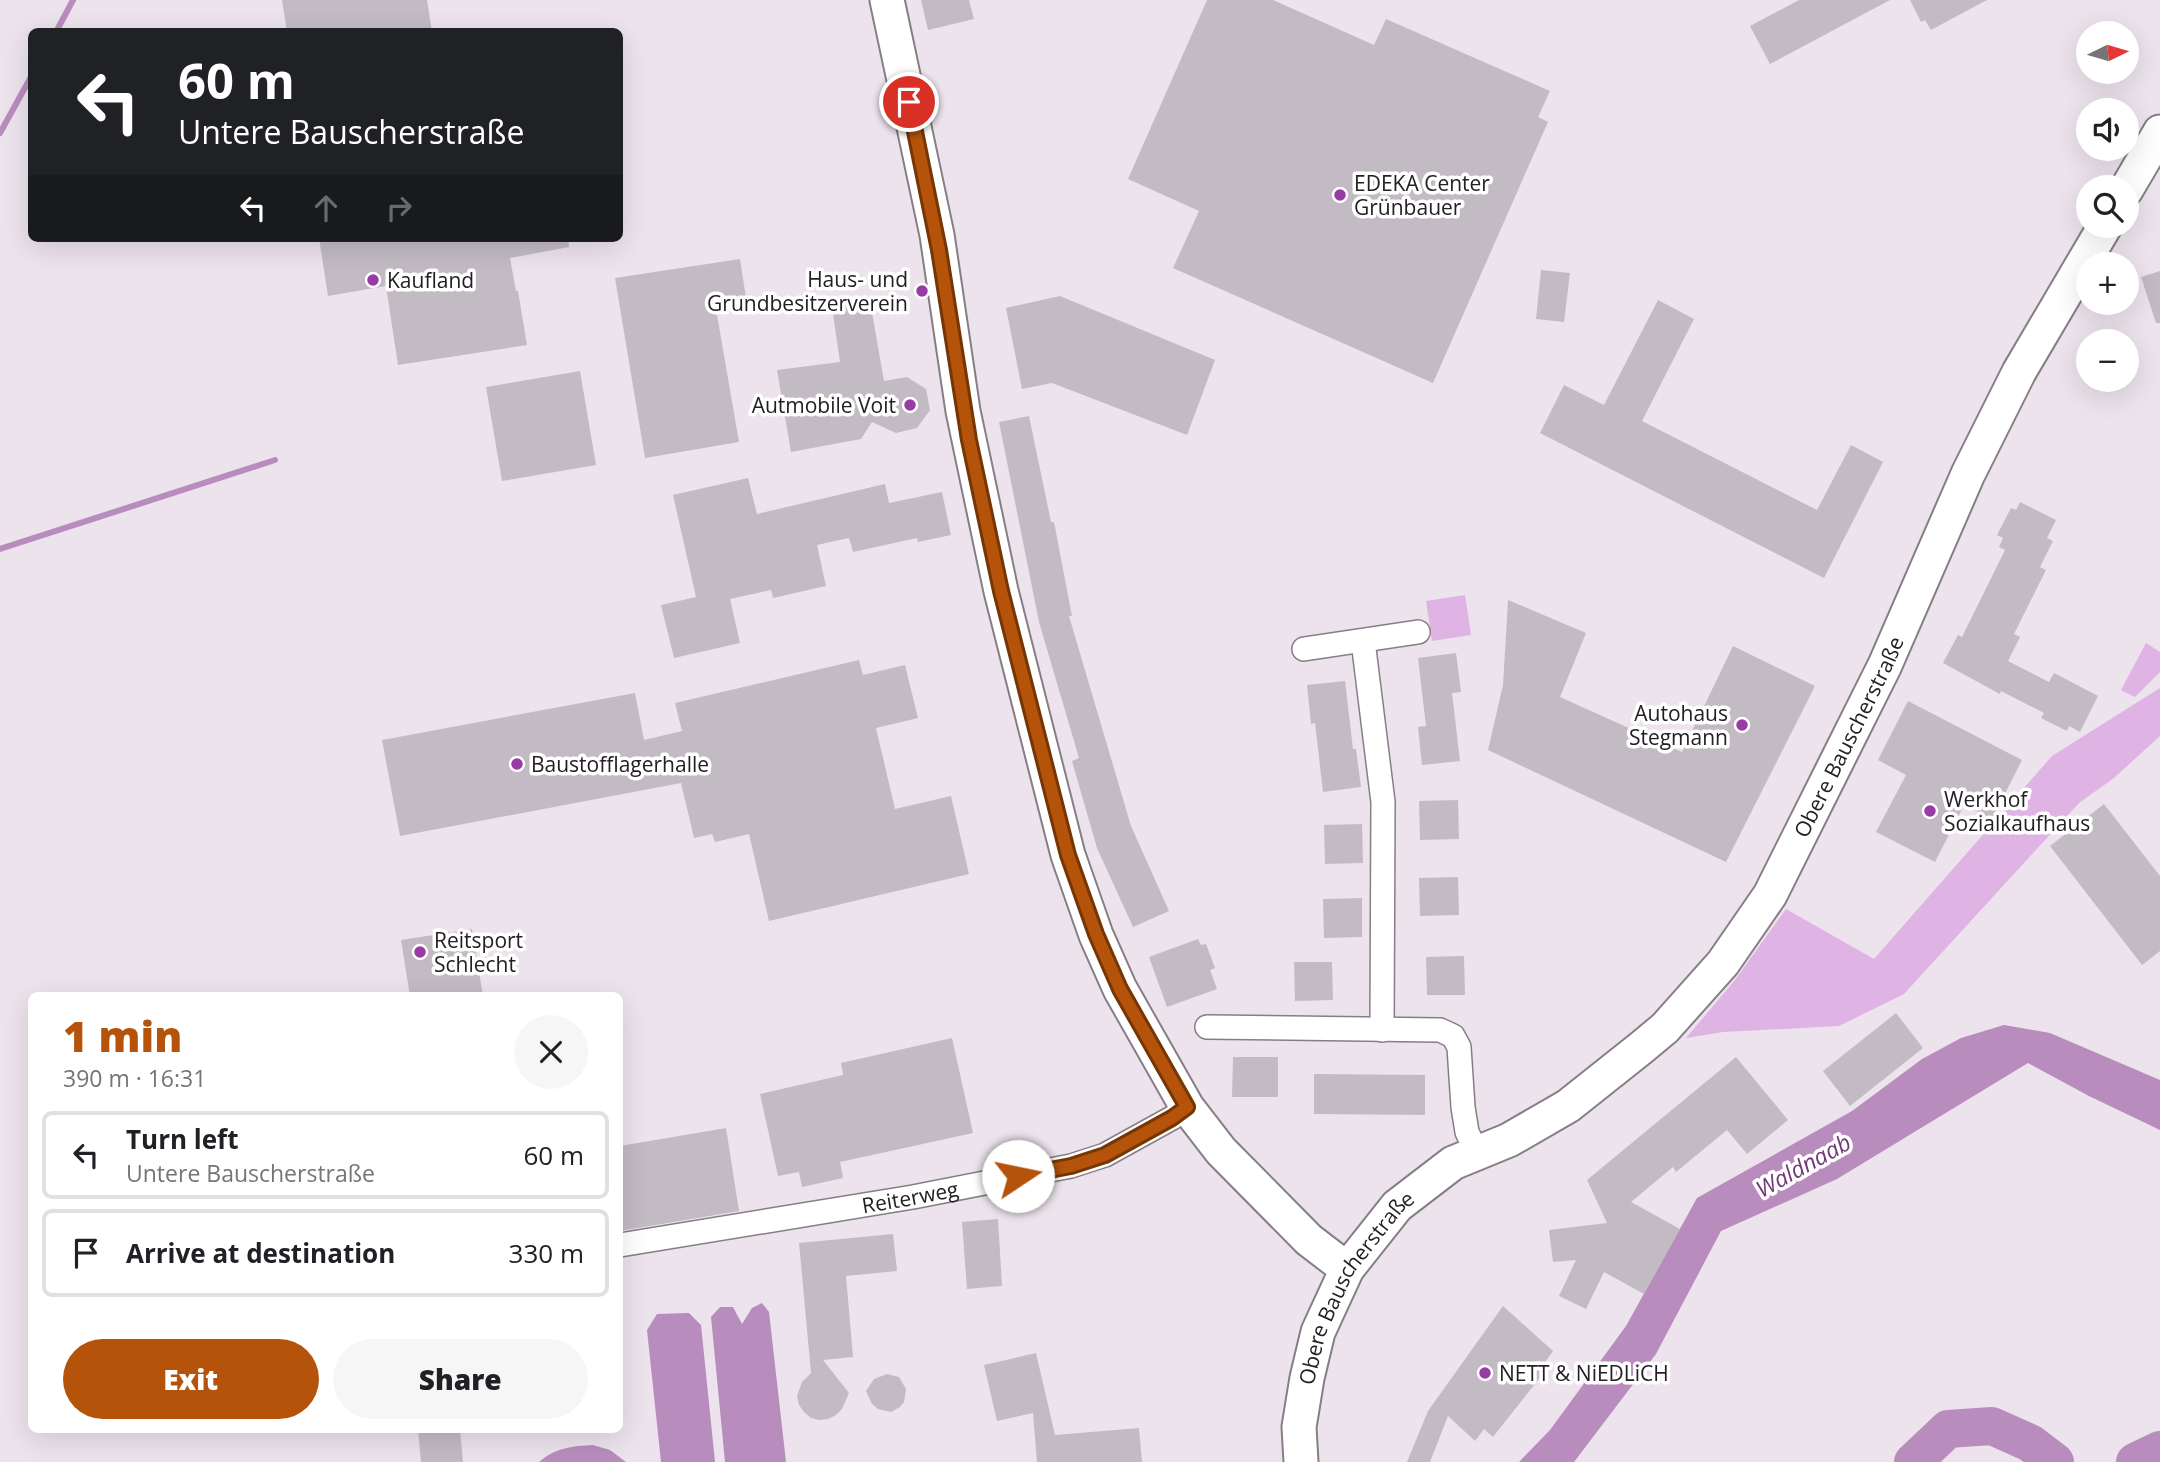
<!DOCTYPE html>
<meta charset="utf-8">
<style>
body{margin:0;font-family:"Open Sans",sans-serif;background:#f6f6f6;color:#202124;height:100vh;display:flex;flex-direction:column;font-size:26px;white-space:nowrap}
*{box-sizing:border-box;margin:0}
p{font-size:23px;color:#757577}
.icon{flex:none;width:38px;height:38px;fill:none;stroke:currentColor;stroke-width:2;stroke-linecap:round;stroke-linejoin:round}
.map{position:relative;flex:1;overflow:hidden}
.side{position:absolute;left:28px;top:992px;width:595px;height:441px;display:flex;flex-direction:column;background:#fff;border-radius:10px;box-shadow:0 7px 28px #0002}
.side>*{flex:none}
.top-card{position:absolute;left:28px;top:28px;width:595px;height:214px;border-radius:10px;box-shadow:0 7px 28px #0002;background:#202124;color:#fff;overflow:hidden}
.needle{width:46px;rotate:85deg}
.fabs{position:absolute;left:2076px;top:21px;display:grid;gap:14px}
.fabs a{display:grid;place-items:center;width:63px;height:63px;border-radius:50%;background:#fff;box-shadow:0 7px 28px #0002;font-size:35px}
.pin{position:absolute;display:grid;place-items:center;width:60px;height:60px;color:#fff;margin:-30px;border:4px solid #fff;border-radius:50%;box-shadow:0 2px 7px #0007}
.me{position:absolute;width:77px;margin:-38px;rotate:79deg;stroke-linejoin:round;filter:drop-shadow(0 0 5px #0008)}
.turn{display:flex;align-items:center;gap:24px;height:147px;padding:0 35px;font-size:32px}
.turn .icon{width:91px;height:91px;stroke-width:2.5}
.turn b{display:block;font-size:49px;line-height:60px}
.lanes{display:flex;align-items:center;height:66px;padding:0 35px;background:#0003;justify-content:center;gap:35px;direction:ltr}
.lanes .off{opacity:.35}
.round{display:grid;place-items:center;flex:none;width:74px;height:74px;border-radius:37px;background:#f6f6f6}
.summary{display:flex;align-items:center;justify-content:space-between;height:119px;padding:0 35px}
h1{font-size:42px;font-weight:800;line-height:52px;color:#b45309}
.action{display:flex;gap:14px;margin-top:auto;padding:14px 35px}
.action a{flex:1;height:80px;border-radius:42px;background:#b45309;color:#fff;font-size:28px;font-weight:800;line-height:80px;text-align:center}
.action a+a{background:#f6f6f6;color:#202124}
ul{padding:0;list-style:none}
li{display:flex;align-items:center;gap:21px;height:88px;margin:0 14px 10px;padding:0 21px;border:4px solid #e0e0e0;border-radius:10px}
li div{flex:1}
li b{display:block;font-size:26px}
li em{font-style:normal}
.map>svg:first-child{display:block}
.green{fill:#e0b3e5}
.water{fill:#b98cbe}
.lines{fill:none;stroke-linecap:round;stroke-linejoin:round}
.stream{stroke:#b98cbe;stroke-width:6}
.river{stroke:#b98cbe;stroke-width:38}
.building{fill:#c3bbc4}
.street-casing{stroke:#867e86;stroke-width:26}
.secondary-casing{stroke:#867e86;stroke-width:37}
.street{stroke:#fff;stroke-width:23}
.secondary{stroke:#fff;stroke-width:33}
.route-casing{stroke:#753606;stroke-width:18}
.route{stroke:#b45309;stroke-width:12}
.poi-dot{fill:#993ba4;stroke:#fff;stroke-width:2.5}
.labels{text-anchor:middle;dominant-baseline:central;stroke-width:7;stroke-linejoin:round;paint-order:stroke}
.poi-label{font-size:21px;fill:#232023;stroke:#fff;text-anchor:start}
.street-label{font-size:21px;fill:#232023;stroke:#fff}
.water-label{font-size:23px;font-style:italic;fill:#713978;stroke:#fff}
</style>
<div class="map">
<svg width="2160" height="1462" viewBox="0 0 2160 1462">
<rect width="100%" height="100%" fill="#ece3ec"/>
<g class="green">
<path d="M1465,595L1471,635L1432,641L1426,601Z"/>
<path d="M2146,643L2160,652V672L2135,697L2121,690Z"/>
<path d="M2160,688V736L2114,778L2079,803L1904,994L1839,1026L1723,1032L1686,1038L1735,980L1786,909L1874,959L2052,756Z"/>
</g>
<g class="water">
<path d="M2004,1025L2050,1033L2160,1080V1130L2089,1096L2028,1063L1837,1179L1721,1231L1656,1354L1574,1462H1519L1550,1430L1626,1326L1697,1198L1852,1111L1922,1059L1961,1038Z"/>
<path d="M762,1303L769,1312L786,1462H725L711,1317L720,1307H733L742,1324L752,1308Z"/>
<path d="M689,1313L701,1325L715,1462H661L647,1330L657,1314Z"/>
<path d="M593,1445L610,1450L626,1462H539C555,1448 572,1446 593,1445Z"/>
</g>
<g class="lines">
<g class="stream">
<path d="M56,32L73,0"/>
<path d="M0,133L32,75"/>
<path d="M0,549L275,460"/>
</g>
<g class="river">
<path d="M1913,1462L1948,1429L1992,1426L2030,1443L2055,1462"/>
<path d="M2135,1462L2160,1450"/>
</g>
</g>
<g class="building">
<path d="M282,0H427L432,32H287Z"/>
<path d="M921,0H969L974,19L928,30Z"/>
<path d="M1207,0H1273L1374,45L1386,19L1550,91L1538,117L1548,122L1433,383L1173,268L1199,211L1128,179Z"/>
<path d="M1799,0H1890L1770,64L1750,26Z"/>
<path d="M1910,0H1987L1931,30L1925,20L1921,22Z"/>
<path d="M319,238H568L569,247L510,258L516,291H518L527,345L398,365L386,286L328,296Z"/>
<path d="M740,259L746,298L715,303L739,442L645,458L615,278Z"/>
<path d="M1541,270L1570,273L1564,322L1536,319Z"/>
<path d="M2160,271V323H2156L2141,277Z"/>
<path d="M1060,296L1215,360L1187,435L1052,383L1022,389L1006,308Z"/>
<path d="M1658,300L1694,319L1642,421L1817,510L1851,445L1883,462L1824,578L1540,433L1564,385L1604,405Z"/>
<path d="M870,301L884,381L907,377L926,389L930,410L917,428L896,433L872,422L861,439L791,452L777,370L840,362L832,307Z"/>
<path d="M580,371L596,465L502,481L486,387Z"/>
<path d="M1029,416L1051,522H1054L1072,616H1069L1131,826L1169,911L1133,927L1097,848L1072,761L1079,758L1039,622L999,422Z"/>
<path d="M748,478L757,514L885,484L889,503L942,492L951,535L918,542L917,538L853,552L849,538L817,545L826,586L773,598L771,590L730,599L740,643L674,658L661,605L696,597L673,495Z"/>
<path d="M2020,502L2056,520L2047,538L2053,541L2040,567L2046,570L2014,634L2020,637L2008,661L2049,682L2054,673L2098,696L2080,732L2069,726L2067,731L2041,718L2044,713L2001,691L2000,694L1943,663L1958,635L1962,637L2005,550L1999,547L2003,538L1997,535L2011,508L2016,510Z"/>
<path d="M1508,600L1586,633L1560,697L1682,752L1733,646L1815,686L1726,862L1488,750L1503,685Z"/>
<path d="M1456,653L1461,692L1452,693L1460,761L1422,765L1418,727L1426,726L1418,658Z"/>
<path d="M859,660L863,675L905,665L918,718L876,728L895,809L951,796L969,874L769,921L749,834L715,842L712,834L694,838L681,783L400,836L382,740L635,693L644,740L682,731L675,703Z"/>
<path d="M1345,681L1353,749H1356L1361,787L1323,792L1315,723L1311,724L1307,685Z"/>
<path d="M1908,701L2022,760L1992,819L1964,805L1935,862L1876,832L1906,775L1878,760Z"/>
<path d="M1458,800L1459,839L1420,840L1419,801Z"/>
<path d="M2104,804L2160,876V951L2142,965L2050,846Z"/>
<path d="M1362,824L1363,863L1325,864L1324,825Z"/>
<path d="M1458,877L1459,915L1420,916L1419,878Z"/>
<path d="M1362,898V937L1324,938L1323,899Z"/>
<path d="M472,929L483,996H410L401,940Z"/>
<path d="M1198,939L1201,945L1206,944L1215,968L1210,970L1217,989L1167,1007L1149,957Z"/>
<path d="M1464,956L1465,995H1427L1426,957Z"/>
<path d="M1294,962H1332L1333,1000L1295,1001Z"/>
<path d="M1896,1013L1923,1048L1850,1106L1823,1071Z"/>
<path d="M952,1038L973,1133L840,1162L843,1178L802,1187L799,1172L778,1176L760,1094L843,1075L841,1063Z"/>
<path d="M1233,1057H1278V1097H1232Z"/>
<path d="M1736,1057L1788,1120L1747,1154L1727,1130L1676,1172L1673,1167L1631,1202L1680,1229L1644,1294L1604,1272L1586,1309L1559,1296L1576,1260L1553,1262L1549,1230L1607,1223L1587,1180Z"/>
<path d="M1314,1074L1425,1075V1115L1314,1114Z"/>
<path d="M726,1128L739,1211L620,1231V1146Z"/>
<path d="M998,1219L1002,1286L967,1289L962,1222Z"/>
<path d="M893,1234L897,1271L846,1276L853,1357L823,1360L849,1393L842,1409L836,1415L828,1419L819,1420L811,1418L804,1412L799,1405L797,1396L802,1382L811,1373L799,1243Z"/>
<path d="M1503,1306L1553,1351L1546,1361L1549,1366L1493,1437L1484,1429L1475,1441L1448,1416L1430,1462H1407L1428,1411Z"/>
<path d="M1036,1353L1055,1435L1139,1428L1142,1462H1037L1033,1413L997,1421L984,1365Z"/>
<path d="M887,1374L899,1377L906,1389L904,1402L900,1407L891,1412L878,1409L872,1404L866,1391L874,1379Z"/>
<path d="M418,1430H460L463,1462H421Z"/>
</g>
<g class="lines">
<g class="street-casing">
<g id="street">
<path d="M1363,641L1383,802L1382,1030"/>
<path d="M1304,649L1418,632"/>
<path d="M1207,1027L1440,1030L1453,1036L1459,1047L1463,1107L1467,1132L1477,1153"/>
<path id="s1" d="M620,1245L913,1197L1071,1166L1105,1155L1172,1118L1187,1107"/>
</g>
</g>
<g class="secondary-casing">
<g id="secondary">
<path d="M887,0L937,235L963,411L1001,591L1068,855L1096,935L1120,989L1187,1107L1221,1151L1309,1240L1347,1269"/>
<path d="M2126,190L2160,132"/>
<path id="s2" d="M1301,1462L1299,1427L1307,1378L1318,1332L1347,1269L1397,1206L1453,1163L1509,1140L1568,1106L1641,1048L1665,1028L1723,963L1770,895L1885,665L1968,474L2019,372L2105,226"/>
</g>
</g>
<use href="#street" class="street"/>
<use href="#secondary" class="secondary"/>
</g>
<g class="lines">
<g class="route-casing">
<path id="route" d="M909,102L939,250L969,440L1001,591L1068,855L1096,934L1120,989L1187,1107L1172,1118L1105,1155L1071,1166L1018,1176"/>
</g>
<use href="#route" class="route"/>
</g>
<g class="poi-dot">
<circle cx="1340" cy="195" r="7"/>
<circle cx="373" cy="280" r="7"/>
<circle cx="922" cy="291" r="7"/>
<circle cx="910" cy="405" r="7"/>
<circle cx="1742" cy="725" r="7"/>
<circle cx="517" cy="764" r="7"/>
<circle cx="1930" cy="811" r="7"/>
<circle cx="420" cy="952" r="7"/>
<circle cx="1485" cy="1373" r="7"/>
</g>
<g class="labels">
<g class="poi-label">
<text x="1354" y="183">EDEKA Center<tspan x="1354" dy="24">Grünbauer</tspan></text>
<text x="908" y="279" text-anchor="end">Haus- und<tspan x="908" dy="24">Grundbesitzerverein</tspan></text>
<text x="387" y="280">Kaufland</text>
<text x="896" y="405" text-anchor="end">Autmobile Voit</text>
<text x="1728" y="713" text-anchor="end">Autohaus<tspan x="1728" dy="24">Stegmann</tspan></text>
<text x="531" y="764">Baustofflagerhalle</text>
<text x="1944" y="799">Werkhof<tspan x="1944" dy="24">Sozialkaufhaus</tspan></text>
<text x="434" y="940">Reitsport<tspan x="434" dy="24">Schlecht</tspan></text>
<text x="1499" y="1373">NETT &amp; NiEDLiCH</text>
</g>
<g class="street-label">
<text stroke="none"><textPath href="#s2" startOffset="952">Obere Bauscherstraße</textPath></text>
<text stroke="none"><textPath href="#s1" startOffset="294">Reiterweg</textPath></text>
<text stroke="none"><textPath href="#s2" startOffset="189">Obere Bauscherstraße</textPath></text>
</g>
<g class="water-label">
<text transform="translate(1803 1165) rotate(-29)">Waldnaab</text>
</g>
</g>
</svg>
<div class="fabs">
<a><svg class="needle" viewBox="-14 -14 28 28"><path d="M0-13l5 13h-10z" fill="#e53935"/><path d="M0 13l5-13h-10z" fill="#757577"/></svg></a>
<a><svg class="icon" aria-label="sound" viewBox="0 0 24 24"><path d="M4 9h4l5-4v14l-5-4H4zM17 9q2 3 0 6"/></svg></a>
<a><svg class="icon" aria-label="search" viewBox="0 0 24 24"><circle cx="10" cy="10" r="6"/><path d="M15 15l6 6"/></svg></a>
<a>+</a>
<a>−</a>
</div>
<div class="pin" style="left:909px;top:102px;background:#d93025"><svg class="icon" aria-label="arrive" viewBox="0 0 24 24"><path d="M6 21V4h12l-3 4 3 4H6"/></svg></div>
<svg class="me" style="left:1018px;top:1176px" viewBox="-20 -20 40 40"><circle r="19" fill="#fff"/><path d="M0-13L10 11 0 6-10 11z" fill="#b45309"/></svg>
<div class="top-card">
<div class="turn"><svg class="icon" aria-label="left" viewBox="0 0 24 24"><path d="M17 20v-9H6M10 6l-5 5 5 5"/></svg><div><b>60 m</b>Untere Bauscherstraße</div></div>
<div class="lanes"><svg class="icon" aria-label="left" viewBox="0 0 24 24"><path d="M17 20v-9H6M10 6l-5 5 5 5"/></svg><svg class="icon off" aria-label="ahead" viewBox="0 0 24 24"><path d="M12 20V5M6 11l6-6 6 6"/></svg><svg class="icon off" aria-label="right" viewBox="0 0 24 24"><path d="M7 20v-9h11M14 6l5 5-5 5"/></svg></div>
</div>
<section class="side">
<div class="summary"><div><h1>1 min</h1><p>390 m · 16:31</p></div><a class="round"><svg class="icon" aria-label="close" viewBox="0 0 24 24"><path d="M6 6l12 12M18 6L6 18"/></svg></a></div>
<ul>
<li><svg class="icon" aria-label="left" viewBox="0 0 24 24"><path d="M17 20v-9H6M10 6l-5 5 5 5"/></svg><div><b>Turn left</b><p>Untere Bauscherstraße</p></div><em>60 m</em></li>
<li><svg class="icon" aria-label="arrive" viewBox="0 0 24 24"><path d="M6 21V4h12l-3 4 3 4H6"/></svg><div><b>Arrive at destination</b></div><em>330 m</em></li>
</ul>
<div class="action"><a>Exit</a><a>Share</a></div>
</section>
</div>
